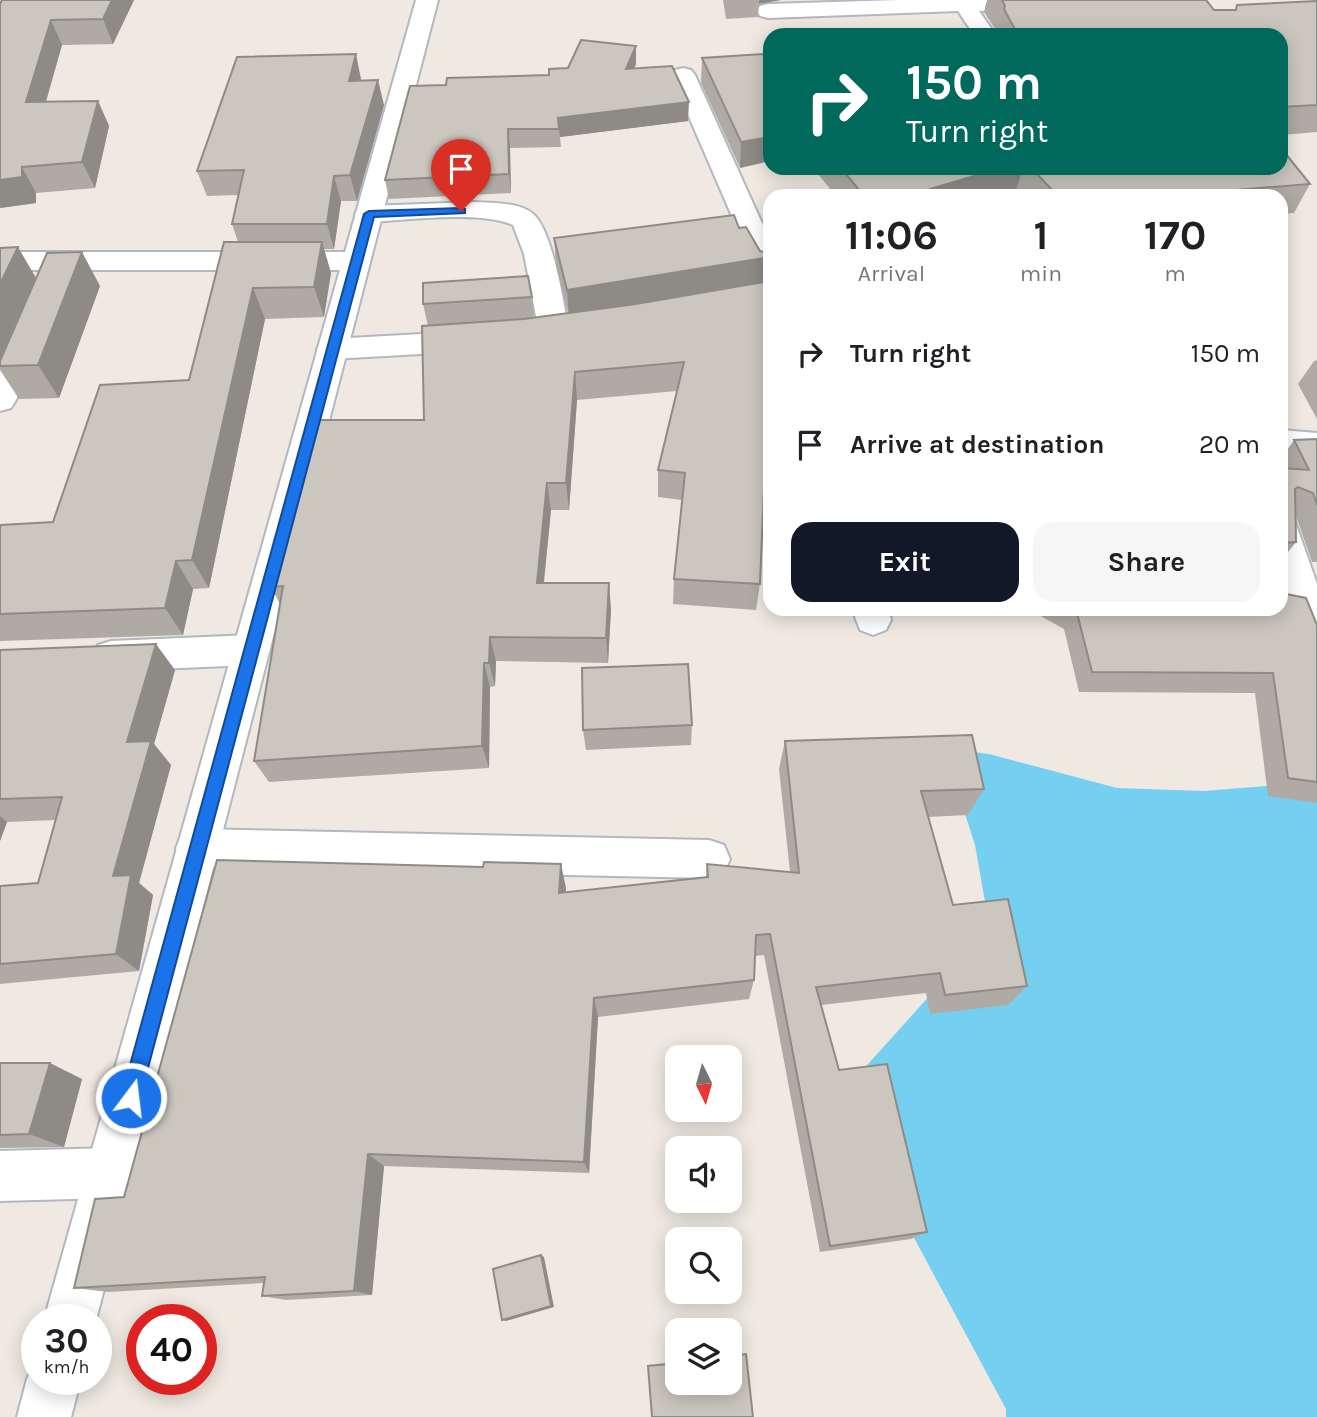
<!DOCTYPE html>
<style>
body{margin:0;font-family:Karla,sans-serif;background:#f6f6f6;color:#202124;height:100vh;display:flex;flex-direction:column;font-size:26px;white-space:nowrap}
*{box-sizing:border-box;margin:0}
p{font-size:23px;color:#757577}
.icon{flex:none;width:38px;height:38px;fill:none;stroke:currentColor;stroke-width:2;stroke-linecap:round;stroke-linejoin:round}
.map{position:relative;flex:1;overflow:hidden}
.panel{position:absolute;left:763px;top:189px;width:525px;height:427px;display:flex;flex-direction:column;background:#fff;border-radius:21px;box-shadow:0 4px 18px #0003}
.panel>*{flex:none}
.top-card{position:absolute;left:763px;top:28px;width:525px;height:147px;border-radius:21px;box-shadow:0 4px 18px #0003;background:#00695c;color:#fff;overflow:hidden}
.needle{width:46px;rotate:175deg}
.controls{position:absolute;left:665px;top:1045px;display:grid;gap:14px}
.controls a{display:grid;place-items:center;width:77px;height:77px;border-radius:14px;background:#fff;box-shadow:0 4px 18px #0003;font-size:35px}
.speed{position:absolute;left:21px;top:1304px;display:flex;gap:14px;font-size:35px;font-weight:700;text-align:center}
.speed>*{display:grid;place-content:center;width:91px;height:91px;border-radius:50%;background:#fff;box-shadow:0 4px 18px #0003;line-height:1}
.speed small{font-size:18px;font-weight:400}
.speed .limit{border:10px solid #d22;background:#fff;color:#111}
.pin{position:absolute;display:grid;place-items:center;width:60px;height:60px;color:#fff;margin:-72px -30px;border-radius:50% 50% 50% 0;rotate:-45deg;box-shadow:0 0 7px #0007}
.pin .icon{rotate:45deg}
.me{position:absolute;width:77px;margin:-38px;rotate:15deg;stroke-linejoin:round;filter:drop-shadow(0 0 5px #0008)}
.turn{display:flex;align-items:center;gap:24px;height:147px;padding:0 28px;font-size:32px}
.turn .icon{width:91px;height:91px;stroke-width:2.5}
.turn b{display:block;font-size:49px;line-height:60px}
.eta{display:flex;justify-content:space-evenly;align-items:center;height:119px;text-align:center}
.eta b{font-size:42px;font-weight:700;line-height:49px}
.primary-button{display:flex;gap:14px;margin-top:auto;padding:14px 28px}
.primary-button a{flex:1;height:80px;border-radius:21px;background:#111827;color:#fff;font-size:28px;font-weight:700;line-height:80px;text-align:center}
.primary-button a+a{background:#f6f6f6;color:#202124}
ul{padding:0;list-style:none}
li{display:flex;align-items:center;gap:21px;height:91px;padding:0 28px}
li div{flex:1}
li b{display:block;font-size:26px}
li em{font-style:normal}
.map>svg:first-child{display:block}
.water{fill:#75cff0}
.lines{fill:none;stroke-linecap:round;stroke-linejoin:round}
.street-casing{stroke:#b4b7c1;stroke-width:4}
.secondary-casing{stroke:#b4b7c1;stroke-width:4}
.street{fill:#fff;fill-rule:evenodd}
.secondary{fill:#fff;fill-rule:evenodd}
.wall{fill:#afaba4}
.shaded-wall{fill:#8e8b86}
.building{fill:#cbc7bf;stroke:#8e8b86;stroke-width:2}
.route{fill:#1a73e8;stroke:#114b97;stroke-width:2}
</style>
<div class="map">
<svg width="1317" height="1417" viewBox="0 0 1317 1417">
<rect width="100%" height="100%" fill="#efe9e1"/>
<path class="water" d="M944,748L989,754L1117,788L1204,791L1291,784L1317,790V1417H1006V1409L884,1182L852,1082L932,993L987,913L975,845Z"/>
<g class="lines">
<g class="street-casing">
<g id="street">
<path d="M898,0H1047L1048,2L1045,7L1037,9L979,11L996,35H974L958,11L768,18L760,16L757,11L760,6L768,4Z"/>
<path d="M683,68L691,70L695,75L770,241V281L760,278L756,272L671,75L675,70Z"/>
<path d="M474,202C491,203 518,202 532,213C553,229 564,306 569,332L565,339L554,342L543,339L539,332L524,254L513,225C480,210 407,220 369,222L359,220L355,214L359,208L369,206Z"/>
<path d="M0,252H356L366,255L370,261L366,267L356,270H0Z"/>
<path d="M28,324L39,327L43,334L16,400L11,408L0,411V364L17,327Z"/>
<path d="M474,331L485,334L489,341L485,348L474,351L332,359L321,356L317,349L321,342L332,339Z"/>
<path d="M1281,430L1317,433V457L1281,452Z"/>
<path d="M1281,512L1293,516L1317,584V657L1304,653C1280,605 1281,563 1281,512Z"/>
<path d="M852,609H888L891,620L886,630L873,635L860,630Z"/>
<path d="M251,635L264,639L270,650L264,661L251,665L111,671L98,667L92,656L98,645L111,641Z"/>
<path d="M197,829L709,840L724,845L730,859L724,873L709,878L197,867L182,862L176,848L182,834Z"/>
<path d="M111,1148L128,1156L136,1173L128,1190L111,1198L0,1201V1151Z"/>
</g>
</g>
<g class="secondary-casing">
<g id="secondary">
<path d="M416,0H438L96,1320H44Z"/>
<path d="M37,1359V1379H81L71,1417H17L27,1379Z"/>
</g>
</g>
<use href="#street" class="street"/>
<use href="#secondary" class="secondary"/>
</g>
<g class="wall">
<path d="M134,0L113,44L62,45L46,102L98,101L109,126L95,188L36,193V203L0,208V4Z"/>
<path d="M723,0H781L759,3L758,17L726,19Z"/>
<path d="M987,0H1206L1214,10H1235L1237,5L1317,1V132L1281,135V35H997L998,33L984,12Z"/>
<path d="M636,46V64L634,68L688,121L560,137L561,147L510,148L511,193L389,199L385,180L446,85L549,75Z"/>
<path d="M763,54L740,168L701,83L702,58Z"/>
<path d="M361,79V81L384,105L357,201H341L334,249H324L331,273L324,317L265,319L209,588L193,589L183,635L0,641V528L53,522L189,380L238,242L232,224L238,195L207,196L197,171Z"/>
<path d="M813,168H1096L1098,169L1097,168H1281L1310,184L1294,213L1281,214V196H1022L1016,190L995,196H836Z"/>
<path d="M739,228L760,251L770,254V517L763,516L760,584L756,610L673,604L674,579L682,500L658,497V470L677,391L577,400L569,510H551L544,583L611,609L608,663L496,661L495,686L490,687L489,768L269,782L254,761L280,604L271,587L424,420L428,326L423,304L532,297L534,318L568,313L556,266L554,238Z"/>
<path d="M100,286L59,398L19,399L0,370V361Z"/>
<path d="M1317,360V419L1298,384L1314,361Z"/>
<path d="M1317,439V562H1312L1296,516V542L1281,561V459L1294,440Z"/>
<path d="M1028,609H1281L1317,625V803L1268,796L1255,693L1079,692L1064,629Z"/>
<path d="M0,650L175,670L154,744L171,765L139,883L153,895L139,971L0,984V886L38,883L56,820L7,822L0,841Z"/>
<path d="M692,725L691,745L586,750L583,730Z"/>
<path d="M785,741L984,789L968,815L928,817L953,905L1027,986L1008,1005L930,1014L926,993L821,1005L839,1070L927,1232L911,1239L820,1252L764,955L755,956L754,980L749,999L598,1017L589,1173L384,1166L372,1295L286,1300L262,1296L264,1283L109,1292L74,1288L124,1197L566,888V892L706,877L707,864L790,872L779,769Z"/>
<path d="M0,1063L82,1079L64,1147L0,1148Z"/>
</g>
<g class="shaded-wall">
<path d="M112,0H134L113,44L103,19Z"/>
<path d="M759,0H781L759,4Z"/>
<path d="M51,20L62,45L38,128L26,102Z"/>
<path d="M636,46V64L626,88V69Z"/>
<path d="M356,54L361,79L356,106L349,81Z"/>
<path d="M378,80L384,105L357,201L350,175Z"/>
<path d="M98,101L109,126L95,188L82,162Z"/>
<path d="M689,102L688,121L560,137L558,118Z"/>
<path d="M508,129L510,148L511,193L509,174Z"/>
<path d="M770,137V161L740,168L741,142Z"/>
<path d="M22,167L36,193V203L0,208V180Z"/>
<path d="M1001,168H1023L1016,190L995,196H928L930,189Z"/>
<path d="M334,176L341,201L334,249L327,224Z"/>
<path d="M322,242L331,273L324,317L314,287Z"/>
<path d="M18,247L36,278L0,359V284Z"/>
<path d="M82,252L100,286L59,398L38,365Z"/>
<path d="M770,257V281L569,318L567,290Z"/>
<path d="M253,288L265,319L209,588L192,560Z"/>
<path d="M575,372L577,400L569,510L566,483Z"/>
<path d="M547,483L551,510L541,608L537,583Z"/>
<path d="M176,561L193,589L183,635L165,608Z"/>
<path d="M609,583L611,609L608,663L606,638Z"/>
<path d="M490,637L496,661L495,686L489,663Z"/>
<path d="M156,644L175,670L154,744L171,765L139,883L153,895L139,971L116,954L113,876L127,742Z"/>
<path d="M484,663L490,687L489,768L482,746Z"/>
<path d="M0,816L7,822L0,841Z"/>
<path d="M561,864L566,888L564,916L559,893Z"/>
<path d="M594,998L598,1017L589,1173L584,1162Z"/>
<path d="M50,1063L82,1079L64,1147L29,1134Z"/>
<path d="M368,1154L384,1166L372,1295L354,1291Z"/>
<path d="M541,1255L544,1257L554,1307L506,1321L502,1320Z"/>
</g>
<g class="building">
<path d="M2,0H112L103,19L51,20L26,102L98,101L82,162L22,167V177L0,180V4Z"/>
<path d="M1002,0H1206L1214,10H1236L1237,5L1317,1V105L1281,107V35H1018L1004,9L1005,6Z"/>
<path d="M581,40L636,46L626,69L672,66L689,102L558,118L559,129H508L509,174L385,180L410,86L446,85L447,78L549,75V69L568,68Z"/>
<path d="M356,54L349,81L378,80L350,175L334,176L327,224H232L244,170L197,171L237,57Z"/>
<path d="M763,54L770,74V137L741,142L702,58Z"/>
<path d="M1281,148L1310,184L1163,196H1058L1031,168H1096L1125,170L1128,168H1281Z"/>
<path d="M841,168H1001L930,189L935,196H864Z"/>
<path d="M734,215L739,228L746,227L760,251L770,254V257L567,290L554,238Z"/>
<path d="M224,242H322L314,287L253,288L192,560L176,561L165,608L0,614V528L1,525L53,522L100,385L189,380Z"/>
<path d="M18,247L0,284V248Z"/>
<path d="M82,252L38,365L0,366V361L47,253Z"/>
<path d="M528,276L532,297L423,304V283Z"/>
<path d="M770,281V490L764,489L760,584L674,579L685,473L658,470L684,362L575,372L566,483H547L537,583H609L606,638L490,637L489,663H484L482,746L254,761L283,586L271,587L275,566L315,420H424L422,326L524,319L636,304Z"/>
<path d="M1317,439V505L1313,493L1298,487L1295,489L1296,542L1281,543V468L1309,470L1294,440Z"/>
<path d="M1281,593L1306,598L1317,625V782L1288,778L1273,673L1092,672L1076,609H1281Z"/>
<path d="M156,644L127,742L151,741L113,876L131,875L116,954L0,964V886L38,883L62,797L0,799V650Z"/>
<path d="M688,664L692,725L583,730L582,668Z"/>
<path d="M972,735L984,789L921,791L953,905L1008,899L1027,986L945,995L940,973L816,987L839,1070L887,1064L927,1232L830,1246L770,934L756,935L754,980L594,998L584,1162L368,1154L354,1291L262,1296L265,1277L74,1288L95,1199L124,1197L217,860L483,867L484,862L561,864L559,893L708,877L707,864L799,873L785,741Z"/>
<path d="M0,1063H50L29,1134L0,1135Z"/>
<path d="M541,1255L551,1306L502,1320L493,1269Z"/>
<path d="M746,1354L753,1417H652L648,1366L677,1363V1382H730V1356Z"/>
</g>
<path class="route" d="M461,208L465,209V213L374,217L140,1098L138,1105L131,1108L124,1105L121,1098L364,214L369,211Z"/>
</svg>
<div class="controls">
<a><svg class="needle" viewBox="-14 -14 28 28"><path d="M0-13l5 13h-10z" fill="#e53935"/><path d="M0 13l5-13h-10z" fill="#757577"/></svg></a>
<a><svg class="icon" aria-label="sound" viewBox="0 0 24 24"><path d="M4 9h4l5-4v14l-5-4H4zM17 9q2 3 0 6"/></svg></a>
<a><svg class="icon" aria-label="search" viewBox="0 0 24 24"><circle cx="10" cy="10" r="6"/><path d="M15 15l6 6"/></svg></a>
<a><svg class="icon" aria-label="layers" viewBox="0 0 24 24"><path d="M12 4l9 5-9 5-9-5zM3 14l9 5 9-5"/></svg></a>
</div>
<div class="speed"><div>30<small>km/h</small></div><div class="limit">40</div></div>
<div class="pin" style="left:461px;top:211px;background:#d93025"><svg class="icon" aria-label="arrive" viewBox="0 0 24 24"><path d="M6 21V4h12l-3 4 3 4H6"/></svg></div>
<svg class="me" style="left:131px;top:1098px" viewBox="-20 -20 40 40"><circle r="17" fill="#1a73e8" stroke="#fff" stroke-width="3"/><path d="M0-11L8 9 0 5-8 9z" fill="#fff"/></svg>
<div class="top-card">
<div class="turn"><svg class="icon" aria-label="right" viewBox="0 0 24 24"><path d="M7 20v-9h11M14 6l5 5-5 5"/></svg><div><b>150 m</b>Turn right</div></div>
</div>
<section class="panel">
<div class="eta">
<div><b>11:06</b><p>Arrival</p></div>
<div><b>1</b><p>min</p></div>
<div><b>170</b><p>m</p></div>
</div>
<ul>
<li><svg class="icon" aria-label="right" viewBox="0 0 24 24"><path d="M7 20v-9h11M14 6l5 5-5 5"/></svg><div><b>Turn right</b></div><em>150 m</em></li>
<li><svg class="icon" aria-label="arrive" viewBox="0 0 24 24"><path d="M6 21V4h12l-3 4 3 4H6"/></svg><div><b>Arrive at destination</b></div><em>20 m</em></li>
</ul>
<div class="primary-button"><a>Exit</a><a>Share</a></div>
</section>
</div>
